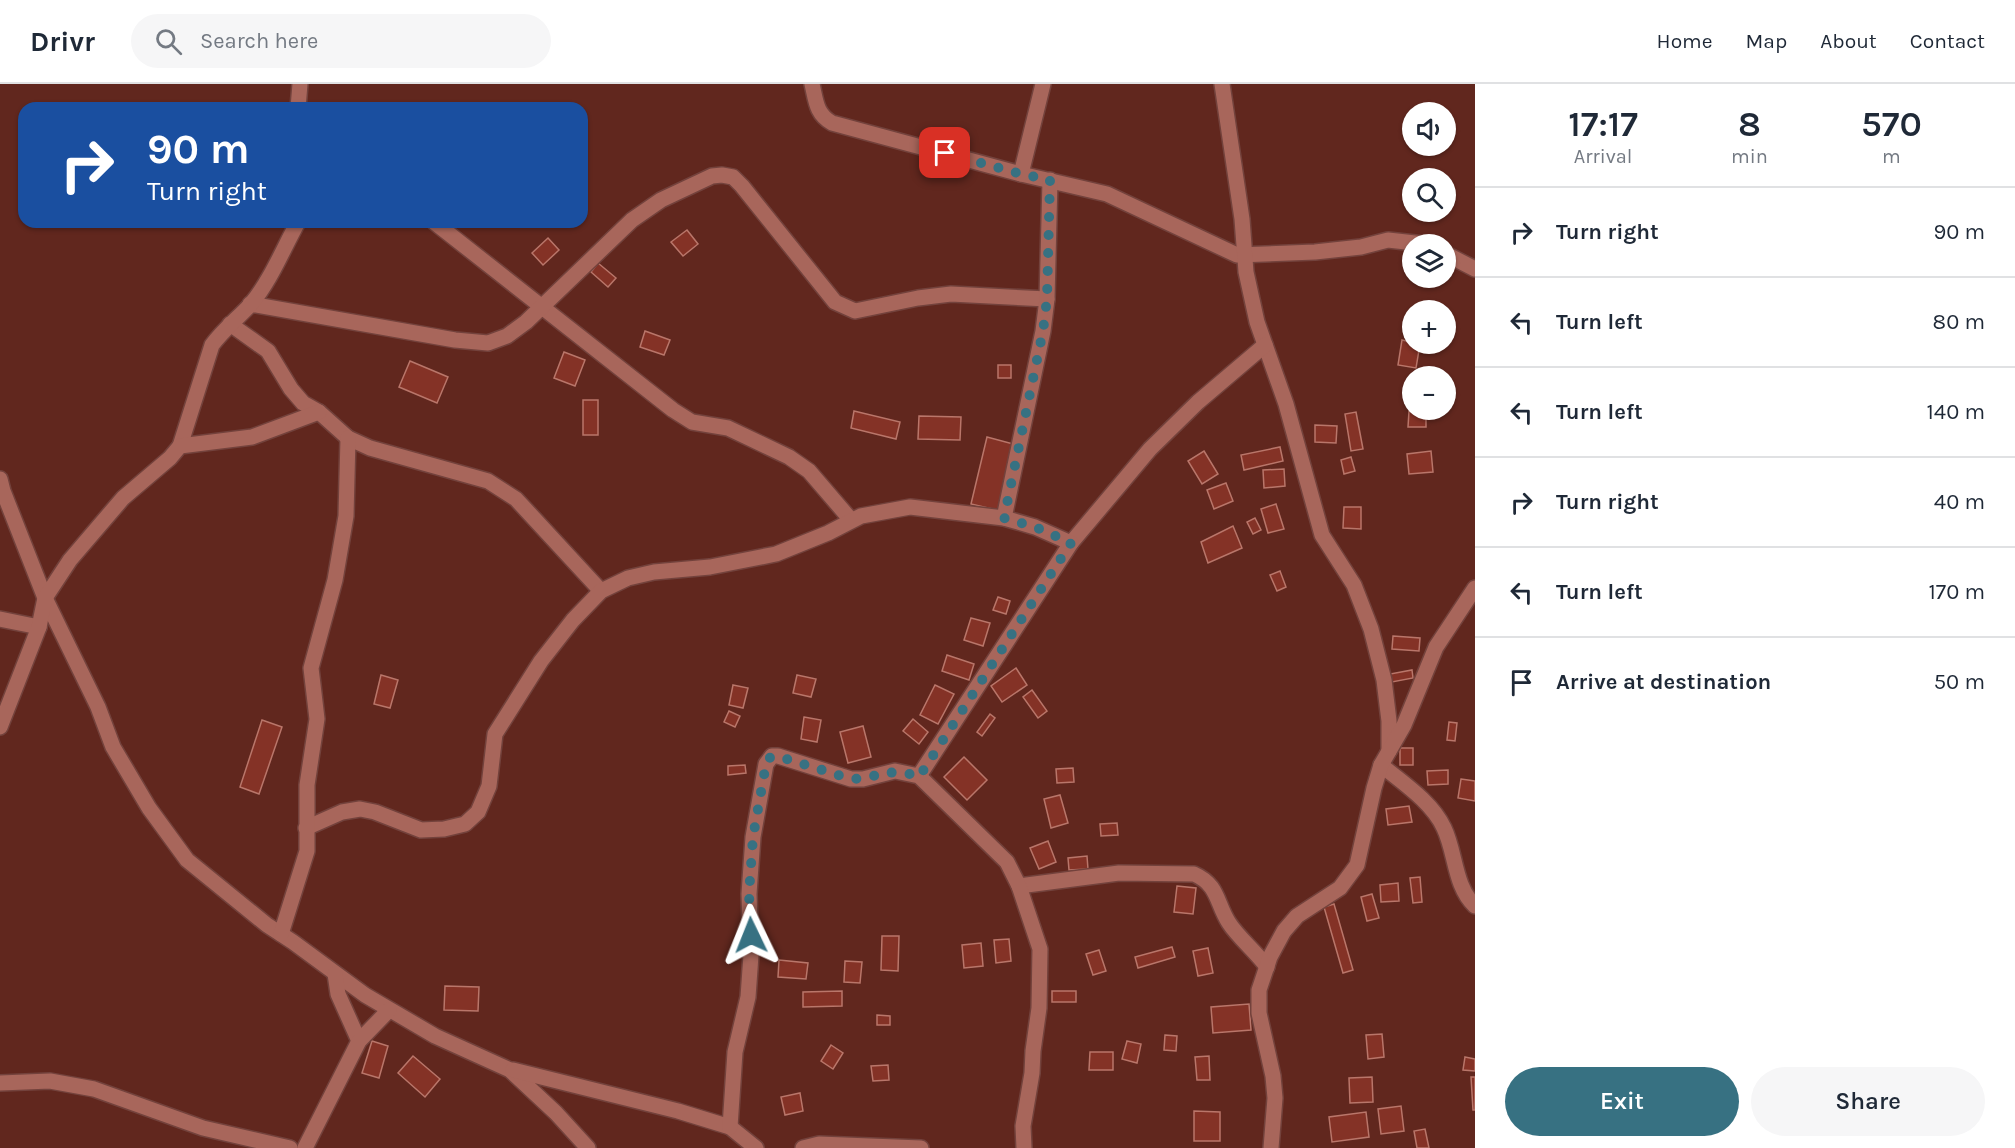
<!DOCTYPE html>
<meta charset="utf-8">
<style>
body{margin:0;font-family:Karla,sans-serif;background:#f6f6f7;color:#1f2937;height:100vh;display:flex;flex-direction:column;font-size:22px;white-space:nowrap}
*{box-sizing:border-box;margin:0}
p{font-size:20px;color:#747a83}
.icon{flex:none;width:33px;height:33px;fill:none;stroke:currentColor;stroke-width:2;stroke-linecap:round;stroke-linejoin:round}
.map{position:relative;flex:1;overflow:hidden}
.details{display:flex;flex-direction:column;background:#fff;width:540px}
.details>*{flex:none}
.guide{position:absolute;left:18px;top:18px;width:570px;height:126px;border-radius:18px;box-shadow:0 2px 4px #0004;background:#1a4fa0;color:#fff;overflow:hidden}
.tools{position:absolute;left:1402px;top:18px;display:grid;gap:12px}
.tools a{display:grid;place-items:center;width:54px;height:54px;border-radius:50%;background:#fff;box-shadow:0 2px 4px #0004;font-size:30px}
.pin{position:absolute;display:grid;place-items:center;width:51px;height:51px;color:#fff;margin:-26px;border-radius:12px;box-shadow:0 3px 9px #0006}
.me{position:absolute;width:66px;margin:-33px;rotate:358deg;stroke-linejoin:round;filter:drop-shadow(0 0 4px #0008)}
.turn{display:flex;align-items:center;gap:21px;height:126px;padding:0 30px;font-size:27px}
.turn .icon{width:78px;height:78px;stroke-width:2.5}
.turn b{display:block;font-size:42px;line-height:51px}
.eta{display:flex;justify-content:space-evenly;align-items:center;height:102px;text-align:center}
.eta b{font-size:36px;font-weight:600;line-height:42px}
.action{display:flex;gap:12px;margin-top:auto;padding:12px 30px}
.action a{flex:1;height:69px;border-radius:36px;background:#377182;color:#fff;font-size:24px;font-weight:600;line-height:69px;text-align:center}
.action a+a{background:#f6f6f7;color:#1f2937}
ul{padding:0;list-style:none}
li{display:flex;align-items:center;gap:18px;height:90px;padding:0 30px;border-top:2px solid #e0e1e3}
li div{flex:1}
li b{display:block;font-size:22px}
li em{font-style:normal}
header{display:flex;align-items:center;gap:36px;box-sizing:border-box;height:84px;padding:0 30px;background:#fff;border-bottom:2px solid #e0e1e3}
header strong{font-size:28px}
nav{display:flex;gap:33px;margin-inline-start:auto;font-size:21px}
.search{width:420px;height:54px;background:#f6f6f7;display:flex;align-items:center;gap:15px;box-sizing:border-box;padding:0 21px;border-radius:33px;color:#747a83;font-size:22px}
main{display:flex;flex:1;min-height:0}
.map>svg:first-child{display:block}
.building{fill:#843226;stroke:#b9766a;stroke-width:1.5}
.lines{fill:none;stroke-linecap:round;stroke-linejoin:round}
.minor-casing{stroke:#73423c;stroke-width:18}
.minor{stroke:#a8665b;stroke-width:15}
.route{stroke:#377182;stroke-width:10;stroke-dasharray:0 18}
</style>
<header>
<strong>Drivr</strong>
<div class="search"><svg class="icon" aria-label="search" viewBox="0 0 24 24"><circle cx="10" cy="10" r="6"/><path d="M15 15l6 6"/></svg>Search here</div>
<nav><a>Home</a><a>Map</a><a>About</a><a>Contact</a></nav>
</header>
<main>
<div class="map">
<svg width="1475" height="1064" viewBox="0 0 1475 1064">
<rect width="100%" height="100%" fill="#61271e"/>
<g class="building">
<path d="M687,146L698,160L683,172L671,158Z"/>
<path d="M548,154L559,166L543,181L532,169Z"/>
<path d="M598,179L616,194L608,203L591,188Z"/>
<path d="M645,247L670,256L664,271L640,263Z"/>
<path d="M1402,256L1420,260L1416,284L1398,281Z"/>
<path d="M564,268L585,276L575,302L554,294Z"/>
<path d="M410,277L448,293L437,319L399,303Z"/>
<rect x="998" y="281" width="13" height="13"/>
<rect x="583" y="316" width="15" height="35"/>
<path d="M854,327L900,338L896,355L851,344Z"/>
<path d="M1409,327H1426V343H1408Z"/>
<path d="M1356,328L1363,365L1351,367L1345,330Z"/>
<path d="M919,332L961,333L960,356L918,355Z"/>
<path d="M1315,341L1337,342L1336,359L1315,358Z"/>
<path d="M987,353L1017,361L1001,427L971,420Z"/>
<path d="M1280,363L1283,377L1244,386L1241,371Z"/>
<path d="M1204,367L1218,390L1202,400L1188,377Z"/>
<path d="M1431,367L1433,388L1409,390L1407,370Z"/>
<path d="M1351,373L1355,387L1344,390L1341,376Z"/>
<path d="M1284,385L1285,402L1264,404L1263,386Z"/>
<path d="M1226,399L1233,417L1214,425L1207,406Z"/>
<path d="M1276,420L1284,445L1268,449L1261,425Z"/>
<path d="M1344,423H1361V445L1343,444Z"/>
<path d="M1255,434L1261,446L1253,450L1247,438Z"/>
<path d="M1233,442L1242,464L1208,479L1201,458Z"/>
<path d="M1280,487L1286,503L1277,507L1270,491Z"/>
<path d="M998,513L1010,517L1006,530L993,526Z"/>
<path d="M971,534L990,539L983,562L964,556Z"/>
<path d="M1393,552L1420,554L1419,567L1392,565Z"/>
<path d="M947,571L974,580L969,596L942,587Z"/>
<path d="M1016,584L1027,601L1002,618L991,602Z"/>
<path d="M1412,586L1413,594L1392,598L1390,590Z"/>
<path d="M381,591L398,596L390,624L374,620Z"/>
<path d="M797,591L816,595L811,613L793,609Z"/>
<path d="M733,601L748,604L743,624L729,621Z"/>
<path d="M935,601L954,610L938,640L920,631Z"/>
<path d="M1032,606L1047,627L1038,634L1023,613Z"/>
<path d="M729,627L740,632L735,643L724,638Z"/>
<path d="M990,630L995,634L982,652L977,648Z"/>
<path d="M804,633L821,636L817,658L801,655Z"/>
<path d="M913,635L928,648L919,660L903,647Z"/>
<path d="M262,636L282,643L259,710L240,703Z"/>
<path d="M1449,638L1457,639L1455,657L1447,656Z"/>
<path d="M863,642L871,673L848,679L840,648Z"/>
<rect x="1400" y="664" width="13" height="17"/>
<path d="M964,673L987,696L967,716L944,693Z"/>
<path d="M745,681L746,689L728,691V682Z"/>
<path d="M1073,684L1074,698L1057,699L1056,685Z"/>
<path d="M1448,686V700L1428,701L1427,687Z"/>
<path d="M1461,695L1475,697V717L1458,714Z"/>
<path d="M1060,711L1068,739L1051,744L1044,715Z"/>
<path d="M1409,722L1412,738L1388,741L1386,725Z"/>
<path d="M1117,739L1118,751L1101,752L1100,740Z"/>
<path d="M1048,757L1056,778L1039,785L1030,764Z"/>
<path d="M1087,772L1088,785L1069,786L1068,774Z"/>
<path d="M1420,793L1422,818L1413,819L1410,794Z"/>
<path d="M1398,799L1399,817L1381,818L1380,801Z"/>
<path d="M1177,802L1196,804L1193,830L1174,828Z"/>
<path d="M1372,810L1379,834L1367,837L1361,813Z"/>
<path d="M1334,820L1353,886L1343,889L1324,823Z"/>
<path d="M882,852H899L898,887L881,886Z"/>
<path d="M1009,855L1011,877L996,879L994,856Z"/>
<path d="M981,859L983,882L964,884L962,861Z"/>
<path d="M1172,863L1175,873L1138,884L1135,873Z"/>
<path d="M1208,864L1213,889L1198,892L1193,867Z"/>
<path d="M1099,866L1106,887L1093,891L1086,870Z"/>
<path d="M779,876L808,879L806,895L778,893Z"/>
<path d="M845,877L862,878L860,899L844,898Z"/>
<path d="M445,902L479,903L478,927L444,926Z"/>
<path d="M842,907V922L803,923V908Z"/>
<rect x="1052" y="907" width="24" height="11"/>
<path d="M1249,920L1251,946L1213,949L1211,923Z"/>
<path d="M877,931L890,932V941H877Z"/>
<path d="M1382,950L1384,973L1368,975L1366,951Z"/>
<path d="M1165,951L1177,952L1176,967L1164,966Z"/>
<path d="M372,957L388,962L379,994L362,989Z"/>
<path d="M1127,957L1141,960L1137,979L1122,975Z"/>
<path d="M831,961L843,969L833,985L821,977Z"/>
<path d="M1090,968H1113V986H1089Z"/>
<path d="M413,972L440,995L425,1013L398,989Z"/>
<path d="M1209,972L1210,996H1197L1195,973Z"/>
<path d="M1465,973L1475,975V987L1463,986Z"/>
<path d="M888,981L889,996L873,997L871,982Z"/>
<path d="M1372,993L1373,1018L1350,1019L1349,994Z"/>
<path d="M1471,993H1475V1026H1473Z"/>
<path d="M800,1009L803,1027L785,1031L781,1013Z"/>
<path d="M1401,1022L1404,1047L1381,1050L1378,1025Z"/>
<path d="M1194,1027L1220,1028V1057H1194Z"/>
<path d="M1366,1028L1369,1053L1332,1058L1329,1033Z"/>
<path d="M1425,1045L1429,1064H1417L1414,1047Z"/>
</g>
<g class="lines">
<g class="minor-casing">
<g id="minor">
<path d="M812,0C816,17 816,30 832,39L1021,90L1107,110L1237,171L1315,168L1361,163L1388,156L1424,160"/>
<path d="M1222,0L1242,135L1246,188L1257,238L1286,320L1322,451L1354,501L1371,545L1384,596L1389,637V667"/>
<path d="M298,24L300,0"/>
<path d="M1021,90L1043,0"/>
<path d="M434,138L673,326L692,338L728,344L789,373L809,387L851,436"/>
<path d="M1446,170L1475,185"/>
<path d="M250,220L455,256L488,259L507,252L526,238L632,136L661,116L712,92L722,91L733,93L742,102L835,218L855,227L918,214L951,210L1047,215"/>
<path d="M230,240L268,267L291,305L303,319L319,328L348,354L370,364L488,397L516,415L601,507"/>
<path d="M180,362L212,261C223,246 238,234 251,220C271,196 283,165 298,138"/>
<path d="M0,395L3,407L45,514L98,623L113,663L149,724L187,776L267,841L293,858L365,911L435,952L510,986L556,1029L588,1064"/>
<path d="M1004,434L1043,247L1047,215L1050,96"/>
<path d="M0,535L39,543"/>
<path d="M0,643L39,543L45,514L70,476L123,414L170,374L180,362L252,353L319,328"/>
<path d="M1381,681C1403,699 1432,718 1444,744C1456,769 1454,802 1475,822"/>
<path d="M919,692L1071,459L1150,365L1198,318L1265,261"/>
<path d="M306,744L342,728L360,725L375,728L421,746L444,745L465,740L478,728L489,702L495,650L541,577L573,536L601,507L628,494L654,488L710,483L776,470L828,449L861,432L910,423L1004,434L1035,443L1071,459"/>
<path d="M1019,802L1119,789L1194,790C1219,801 1216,819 1229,839C1238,853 1256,868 1267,883"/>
<path d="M281,850L307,767V701L317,635L311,584L335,496L346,432L348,354"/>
<path d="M335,890L338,910L359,957"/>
<path d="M513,986L678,1027L730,1043L756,1064"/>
<path d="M0,999L50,997L94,1005L203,1044L290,1064"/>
<path d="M730,1043L735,968L748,913L751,871L749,810L753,753L766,680L772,672H778L851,695H863L895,687L919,692L1007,778L1019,802L1040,865L1039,924L1033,967L1032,989L1023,1042L1024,1064"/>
<path d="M305,1064L359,957L389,926"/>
<path d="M803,1064L819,1060L921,1064"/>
<path d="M1271,1064L1275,1014L1273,992L1259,929V906L1270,873L1284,847L1297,832L1340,804L1357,781L1374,704L1381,681L1404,641L1436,563L1475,504"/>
</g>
</g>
<use href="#minor" class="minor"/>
</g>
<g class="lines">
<path class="route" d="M751,851L749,810L753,753L766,680L769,674L777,672L851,695C879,694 891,682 919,693L1071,459L1035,443L1004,434L1043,247L1047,215L1050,96L1021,90L945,69"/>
</g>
</svg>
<div class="tools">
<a><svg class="icon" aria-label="sound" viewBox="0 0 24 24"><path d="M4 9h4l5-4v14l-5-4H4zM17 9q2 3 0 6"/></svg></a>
<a><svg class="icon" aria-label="search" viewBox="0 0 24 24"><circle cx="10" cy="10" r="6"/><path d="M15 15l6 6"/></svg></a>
<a><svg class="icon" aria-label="layers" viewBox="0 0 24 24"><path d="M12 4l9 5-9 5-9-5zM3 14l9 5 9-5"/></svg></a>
<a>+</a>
<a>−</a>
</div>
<div class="pin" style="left:945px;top:69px;background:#d93025"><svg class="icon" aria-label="arrive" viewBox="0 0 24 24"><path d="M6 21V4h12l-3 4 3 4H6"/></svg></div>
<svg class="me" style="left:751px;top:851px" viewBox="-20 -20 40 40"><path d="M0-17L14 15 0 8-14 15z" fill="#377182" stroke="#fff" stroke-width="4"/></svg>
<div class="guide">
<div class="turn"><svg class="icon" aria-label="right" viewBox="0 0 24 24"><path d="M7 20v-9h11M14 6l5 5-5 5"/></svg><div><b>90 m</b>Turn right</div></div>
</div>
</div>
<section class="details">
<div class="eta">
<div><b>17:17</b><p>Arrival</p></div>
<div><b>8</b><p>min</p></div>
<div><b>570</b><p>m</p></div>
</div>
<ul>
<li><svg class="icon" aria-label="right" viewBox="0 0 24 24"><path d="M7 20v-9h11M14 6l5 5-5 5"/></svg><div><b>Turn right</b></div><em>90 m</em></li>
<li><svg class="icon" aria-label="left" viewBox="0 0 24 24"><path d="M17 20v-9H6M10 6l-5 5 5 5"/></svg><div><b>Turn left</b></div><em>80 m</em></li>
<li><svg class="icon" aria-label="left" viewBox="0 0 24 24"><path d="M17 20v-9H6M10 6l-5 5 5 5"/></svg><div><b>Turn left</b></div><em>140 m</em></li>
<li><svg class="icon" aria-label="right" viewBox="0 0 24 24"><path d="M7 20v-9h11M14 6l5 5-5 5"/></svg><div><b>Turn right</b></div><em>40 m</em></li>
<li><svg class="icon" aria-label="left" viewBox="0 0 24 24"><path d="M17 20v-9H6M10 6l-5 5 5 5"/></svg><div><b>Turn left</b></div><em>170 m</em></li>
<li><svg class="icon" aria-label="arrive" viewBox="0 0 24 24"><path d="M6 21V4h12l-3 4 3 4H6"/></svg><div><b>Arrive at destination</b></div><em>50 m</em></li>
</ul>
<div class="action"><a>Exit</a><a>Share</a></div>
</section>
</main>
